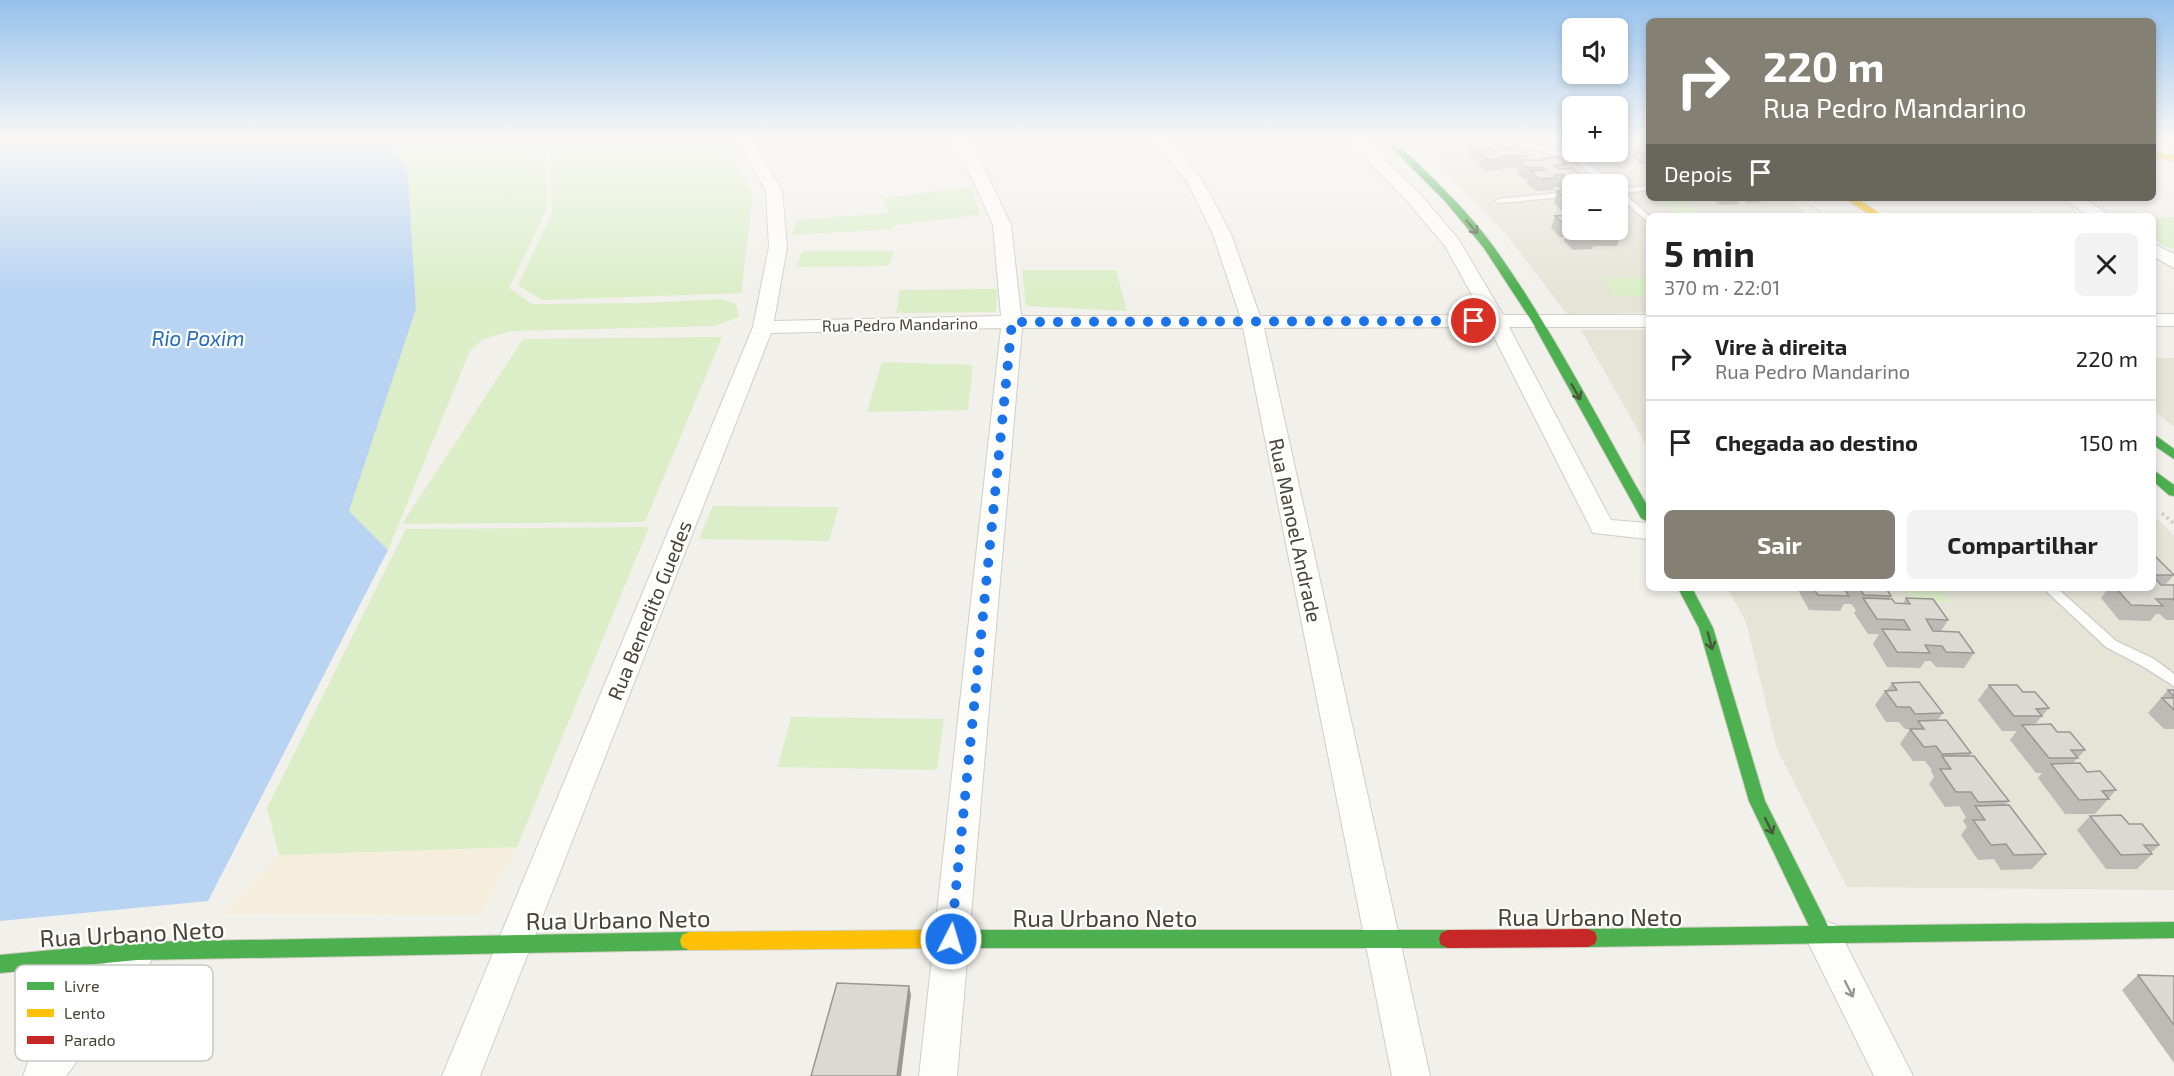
<!DOCTYPE html>
<html lang="pt">
<meta charset="utf-8">
<style>
body{margin:0;font-family:"Exo 2",sans-serif;background:#f2f2f2;color:#222;height:100vh;display:flex;flex-direction:column;font-size:22px;white-space:nowrap}
*{box-sizing:border-box;margin:0}
p{font-size:20px;color:#767676}
.icon{flex:none;width:33px;height:33px;fill:none;stroke:currentColor;stroke-width:2;stroke-linecap:round;stroke-linejoin:round}
.map{position:relative;flex:1;overflow:hidden}
.panel{position:absolute;left:1646px;top:213px;width:510px;height:378px;display:flex;flex-direction:column;background:#fff;border-radius:9px;box-shadow:0 3px 9px #0003}
.panel>*{flex:none}
.banner{position:absolute;left:1646px;top:18px;width:510px;height:183px;border-radius:9px;box-shadow:0 3px 9px #0003;background:#848074;color:#fff;overflow:hidden}
.fabs{position:absolute;left:1562px;top:18px;display:grid;gap:12px}
.fabs a{display:grid;place-items:center;width:66px;height:66px;border-radius:9px;background:#fff;box-shadow:0 3px 9px #0003;font-size:30px}
.pin{position:absolute;display:grid;place-items:center;width:51px;height:51px;color:#fff;margin:-26px;border:3px solid #fff;border-radius:50%;box-shadow:0 2px 6px #0007}
.me{position:absolute;width:66px;margin:-33px;rotate:5deg;stroke-linejoin:round;filter:drop-shadow(0 0 4px #0008)}
.turn{display:flex;align-items:center;gap:21px;height:126px;padding:0 18px;font-size:27px}
.turn .icon{width:78px;height:78px;stroke-width:2.5}
.turn b{display:block;font-size:42px;line-height:51px}
.then{display:flex;align-items:center;height:57px;padding:0 18px;background:#0003;gap:12px;font-size:22px}
.round{display:grid;place-items:center;flex:none;width:63px;height:63px;border-radius:9px;background:#f2f2f2}
.headline{display:flex;align-items:center;justify-content:space-between;height:102px;padding:0 18px}
h1{font-size:36px;font-weight:700;line-height:45px}
.cta{display:flex;gap:12px;margin-top:auto;padding:12px 18px}
.cta a{flex:1;height:69px;border-radius:9px;background:#848074;color:#fff;font-size:24px;font-weight:700;line-height:69px;text-align:center}
.cta a+a{background:#f2f2f2;color:#222}
ul{padding:0;list-style:none}
li{display:flex;align-items:center;gap:18px;height:84px;padding:0 18px;border-top:2px solid #e0e0e0}
li div{flex:1}
li b{display:block;font-size:22px}
li em{font-style:normal}
.map>svg:first-child{display:block}
.residential{fill:#e6e3d7;fill-rule:evenodd}
.commercial{fill:#f5eedc}
.green{fill:#dbeec8}
.water{fill:#b8d4f2}
.lines{fill:none;stroke-linecap:round;stroke-linejoin:round}
.lane-casing{stroke:#d0cec8;stroke-width:3}
.street-casing{stroke:#d0cec8;stroke-width:2}
.fast-casing{stroke:#d2cec0;stroke-width:2}
.slow-casing{stroke:#d2cec0;stroke-width:2}
.jam-casing{stroke:#d2cec0;stroke-width:2}
.path-far1{stroke:#d2d0ca;stroke-width:2;stroke-dasharray:2 2;stroke-linecap:butt}
.path{stroke:#d2d0ca;stroke-width:4;stroke-dasharray:3 3;stroke-linecap:butt}
.lane{fill:#fdfdfc;fill-rule:evenodd}
.street{fill:#fdfdfc;fill-rule:evenodd}
.fast{fill:#4caf50;fill-rule:evenodd}
.slow{fill:#ffc107;fill-rule:evenodd}
.jam{fill:#c62828;fill-rule:evenodd}
.wall{fill:#bcbbb5}
.shaded-wall{fill:#999893}
.building{fill:#dbd9d2;stroke:#999893;stroke-width:1.5}
.oneway{stroke:#49593a}
.oneway2{stroke:#99978f}
.route{stroke:#1a73e8;stroke-width:10;stroke-dasharray:0 18}
.labels{text-anchor:middle;dominant-baseline:central;stroke-width:4.5;stroke-linejoin:round;paint-order:stroke}
.far-street-label{font-size:16px;fill:#484335;stroke:#fff}
.street-label{font-size:20px;fill:#484335;stroke:#fff}
.water-label{font-size:21px;font-style:italic;fill:#256bbd;stroke:#fff}
.near-street-label{font-size:24px;fill:#484335;stroke:#fff}
.key{fill:#fff;stroke:#c8c7c2;stroke-width:1.5}
.key-label{font-size:16px;fill:#484335}
</style>
<div class="map">
<svg width="2174" height="1076" viewBox="0 0 2174 1076">
<rect width="100%" height="100%" fill="#f2f0ea"/>
<g class="residential">
<path d="M1411,140H1572V152H1617V140H1648V198H1787L1811,216H1648V313L1567,314L1505,233L1437,162ZM1572,184H1617V230H1572Z"/>
<path d="M1581,330H1648V448Z"/>
<path d="M2153,358H2174V427L2153,409Z"/>
<path d="M2153,515L2174,535V890L1847,887L1777,749L1746,622L1727,588H2152Z"/>
</g>
<path class="commercial" d="M517,847L481,915L222,914L279,855Z"/>
<g class="green">
<path d="M391,140H533L547,176L546,211L509,288L532,304L645,303L721,299L736,304L739,317L714,326L513,331L483,339L470,351L388,550L349,511L416,309L408,174Z"/>
<path d="M549,140H724L753,194L741,293L542,300L518,285L552,213Z"/>
<path d="M971,187L980,215L895,225L892,229L792,235L797,220L888,213L882,198Z"/>
<path d="M1658,198H1680L1702,214L1678,216Z"/>
<path d="M2174,217V248H2168L2153,238V218Z"/>
<path d="M802,251H894L889,266L797,267Z"/>
<path d="M1022,270H1116L1127,311L1026,306Z"/>
<path d="M1644,277L1648,283V296L1616,297L1603,278Z"/>
<path d="M997,289L996,312L896,313L900,290Z"/>
<path d="M722,337L645,522L402,524L523,339Z"/>
<path d="M882,362L973,365L968,410L867,412Z"/>
<path d="M713,506L839,507L829,541L699,539Z"/>
<path d="M649,527L517,847L279,855L267,808L406,529Z"/>
<path d="M1903,588H1939L1950,602H1914Z"/>
<path d="M791,717L944,719L937,770L778,767Z"/>
</g>
<path class="water" d="M0,140H391L408,174L416,309L349,511L388,550L208,901L0,921Z"/>
<g class="lines">
<g class="lane-casing">
<g id="lane">
<path d="M1503,140H1516L1563,152H1601V154L1581,157L1613,184H1605L1571,158L1549,154Z"/>
<path d="M1648,186V190L1624,193L1649,216L1648,222L1617,195V189Z"/>
<path d="M1572,192V196L1499,203L1495,201L1499,199Z"/>
<path d="M2043,588H2057L2116,641L2154,659L2174,674V686L2144,667L2106,647Z"/>
</g>
</g>
<g class="street-casing">
<g id="street">
<path d="M737,140H753L782,191L787,247L774,321L1001,316L993,225L964,160L949,140H965L980,159L1011,225L1021,316H1240L1213,234L1186,180L1152,140H1168L1201,178L1231,234L1260,316L1483,315L1445,246L1407,201L1348,140H1365L1419,193L1459,240L1503,315H1648V327H1509L1611,520L1648,523V539L1593,533L1489,327L1264,328L1430,1076H1392L1243,328H1022L957,1076H919L1001,328L771,333L480,1076H442L753,327L769,247L766,191Z"/>
<path d="M2158,140H2174L2166,158L2160,160L2152,156Z"/>
<path d="M2062,198H2083L2111,216H2089Z"/>
<path d="M2152,243L2174,254V268L2152,256Z"/>
<rect x="2152" y="314" width="22" height="12"/>
<path d="M1823,920L1836,925L1913,1076H1874L1805,936L1810,925Z"/>
<path d="M137,935L150,939L155,951L150,963L66,1076H23L28,1062L124,939Z"/>
</g>
</g>
<g class="fast-casing">
<g id="fast">
<path d="M1384,140H1393C1427,173 1464,206 1493,246C1552,328 1598,420 1648,507V522L1641,518L1531,320L1484,248L1445,201Z"/>
<path d="M2152,433L2174,449V459L2152,444Z"/>
<path d="M2152,469L2174,485V496L2169,495L2152,480Z"/>
<path d="M1678,588H1692L1713,628L1765,801L1828,926L2174,922V938L1588,947L1581,944L1579,938L1581,932L1588,929L1809,926L1749,801L1699,628Z"/>
<path d="M948,930H1448L1455,933L1457,939L1455,945L1448,948H948L941,945L939,939L941,933Z"/>
<path d="M689,932L696,935L698,941L696,947L689,950L137,960L0,973V955L137,942Z"/>
</g>
</g>
<g class="slow-casing">
<g id="slow">
<path d="M2152,151L2174,155V161L2152,156Z"/>
<path d="M1845,198H1856L1883,216H1872Z"/>
<path d="M948,930L955,933L957,939L955,945L948,948L689,950L682,947L680,941L682,935L689,932Z"/>
</g>
</g>
<g class="jam-casing">
<path id="jam" d="M1588,929L1595,932L1597,938L1595,944L1588,947L1448,948L1441,945L1439,939L1441,933L1448,930Z"/>
</g>
<path class="path-far1" d="M1799,198L1825,216"/>
<path class="path" d="M2162,513L2174,524"/>
<use href="#lane" class="lane"/>
<use href="#street" class="street"/>
<use href="#fast" class="fast"/>
<use href="#slow" class="slow"/>
<use href="#jam" class="jam"/>
</g>
<g class="wall">
<path d="M1494,140L1515,146L1514,150L1528,156L1527,160H1543V158L1566,164L1565,169L1580,175L1578,184H1572V188L1562,189L1559,187H1554L1553,190L1536,191L1527,183L1528,179L1524,180L1517,172L1518,168H1503L1502,170L1485,171L1478,164L1479,160L1475,161L1468,154L1470,142H1493Z"/>
<path d="M1631,140H1648V171L1645,168L1646,165H1641L1633,158L1636,146H1639V143H1635Z"/>
<path d="M1572,190V230L1621,234L1617,246H1593L1592,249L1573,250L1564,241L1565,237H1560L1551,228L1555,216H1567L1566,215L1567,211H1562L1554,203L1557,191Z"/>
<path d="M1711,198H1763L1761,202L1747,203L1744,200L1739,201L1738,204L1721,205Z"/>
<path d="M1617,203L1622,207L1618,219L1617,220Z"/>
<path d="M2152,556L2174,575L2165,585H2174V620H2166L2160,614H2156L2150,621L2119,620L2101,598L2107,590H2094L2092,588H2152Z"/>
<path d="M1797,588H1886L1891,596L1889,599L1895,603H1903L1906,598L1948,620L1941,631L1974,653L1964,668L1936,667L1931,661H1925L1920,668L1887,667L1873,644L1879,634H1868L1854,613L1856,610L1851,604H1844L1840,611L1809,610Z"/>
<path d="M1892,683L1943,713L1938,720L1971,753L1969,756L2009,801L2005,805L2046,854L2032,869L2001,870L1994,859L1978,860L1961,835L1967,827L1963,821L1966,817L1959,806L1945,807L1929,784L1934,777L1931,771L1932,769H1931L1925,761H1913L1900,744L1910,729H1912H1905L1899,722H1886L1875,705L1885,691L1887,690Z"/>
<path d="M1989,685L2023,692L2049,708L2035,724L2057,732L2085,750L2073,763L2116,790L2095,814H2065L2038,778L2042,773H2036L2010,740L2017,731H2002L1978,700Z"/>
<path d="M2168,690H2174V729H2164L2148,713Z"/>
<path d="M2090,816L2129,824L2159,845L2151,853L2152,854L2137,869H2106L2077,830Z"/>
<path d="M2138,975L2174,976V1063L2122,990Z"/>
</g>
<path class="shaded-wall" d="M909,986L911,995L901,1076H897Z"/>
<g class="building">
<path d="M1494,140H1509L1515,146L1503,147L1507,150L1521,149L1528,156H1503L1505,158L1488,160L1481,152L1495,151L1492,148L1477,149L1470,142H1496Z"/>
<path d="M1636,146H1648V153H1645Z"/>
<path d="M1558,157L1566,164L1554,165L1558,169L1572,168L1580,175L1565,177L1563,174L1554,175L1556,178L1539,179L1531,171L1545,170L1542,167L1527,168L1520,160H1545L1543,158Z"/>
<path d="M1572,190V198L1566,199L1557,191Z"/>
<path d="M1734,214L1736,216L1719,215Z"/>
<path d="M1572,215V224H1564L1555,216Z"/>
<path d="M1567,228H1572V230L1617,229L1621,234L1593,233L1596,236L1577,238Z"/>
<path d="M2152,556H2155L2174,575H2152Z"/>
<path d="M2152,575L2161,585H2174V600L2173,599H2156L2163,606L2131,605L2116,588H2152Z"/>
<path d="M1813,588H1886L1891,596L1864,595L1860,589H1844L1849,596L1818,595Z"/>
<path d="M1863,598L1892,599L1895,603L1910,604L1906,598L1933,599L1948,620L1926,619L1933,631L1959,632L1974,653L1946,652L1942,646L1925,645L1930,653L1897,652L1882,629L1910,630L1904,620L1877,619Z"/>
<path d="M1919,682L1943,713L1915,714L1910,707H1897L1885,691L1897,690L1892,683Z"/>
<path d="M1989,685H2017L2023,692H2035L2049,708L2036,709L2042,716H2014Z"/>
<path d="M2168,690H2174V697Z"/>
<path d="M2162,698H2174V710Z"/>
<path d="M1946,720L1971,753L1942,754L1936,746L1924,747L1910,729H1924L1918,721Z"/>
<path d="M2051,724L2057,732H2070L2085,750H2071L2078,758H2049L2022,725Z"/>
<path d="M1942,756H1974L2009,801L1978,802L1971,792H1956L1940,769H1951Z"/>
<path d="M2080,763L2087,772L2100,771L2116,790L2102,791L2109,799L2079,800L2051,764Z"/>
<path d="M2009,805L2046,854L2014,855L2006,844L1991,845L1973,820H1985L1975,806Z"/>
<path d="M2121,815L2129,824H2142L2159,845H2144L2152,854L2121,855L2090,816Z"/>
<path d="M2138,975L2174,976V1025Z"/>
<path d="M837,983L909,986L897,1076H811Z"/>
</g>
<defs><path id="oneway-shaft" d="M-6 0H5M1.5-3L5.5 0L1.5 3" fill="none" stroke-width="1.6" stroke-linecap="round" stroke-linejoin="round" transform="scale(1.5)"/></defs>
<g class="oneway">
<use href="#oneway-shaft" transform="translate(1472 227) rotate(50)"/>
<use href="#oneway-shaft" transform="translate(1576 392) rotate(60)"/>
<use href="#oneway-shaft" transform="translate(1710 641) rotate(75)"/>
<use href="#oneway-shaft" transform="translate(1769 826) rotate(64)"/>
</g>
<use class="oneway2" href="#oneway-shaft" transform="translate(1849 989) rotate(63)"/>
<linearGradient id="sky" x2="0" y2="1"><stop stop-color="#95c1ec"/><stop offset="0.48" stop-color="#f9f8f6"/><stop offset="1" stop-color="#f9f8f6" stop-opacity="0"/></linearGradient>
<rect width="2174" height="291" fill="url(#sky)"/>
<g class="lines">
<path class="route" d="M951,939L1012,322L1474,321"/>
</g>
<g class="labels">
<g class="far-street-label">
<text transform="translate(900 324) rotate(-1)">Rua Pedro Mandarino</text>
</g>
<g class="street-label">
<text transform="translate(1296 530) rotate(78)">Rua Manoel Andrade</text>
<text transform="translate(649 610) rotate(-68)">Rua Benedito Guedes</text>
</g>
<g class="water-label">
<text x="198" y="337">Rio Poxim</text>
</g>
<g class="near-street-label">
<text x="1590" y="916">Rua Urbano Neto</text>
<text x="1105" y="917">Rua Urbano Neto</text>
<text transform="translate(618 919) rotate(-1)">Rua Urbano Neto</text>
<text transform="translate(132 933) rotate(-3)">Rua Urbano Neto</text>
</g>
</g>
<rect x="15" y="965" width="198" height="96" rx="9" class="key"/>
<rect x="27" y="982" width="27" height="8" fill="#4caf50"/>
<rect x="27" y="1009" width="27" height="8" fill="#ffc107"/>
<rect x="27" y="1036" width="27" height="8" fill="#c62828"/>
<g class="key-label">
<text x="64" y="992">Livre</text>
<text x="64" y="1019">Lento</text>
<text x="64" y="1046">Parado</text>
</g>
</svg>
<div class="fabs">
<a><svg class="icon" aria-label="sound" viewBox="0 0 24 24"><path d="M4 9h4l5-4v14l-5-4H4zM17 9q2 3 0 6"/></svg></a>
<a>+</a>
<a>−</a>
</div>
<div class="pin" style="left:1474px;top:321px;background:#d93025"><svg class="icon" aria-label="arrive" viewBox="0 0 24 24"><path d="M6 21V4h12l-3 4 3 4H6"/></svg></div>
<svg class="me" style="left:951px;top:939px" viewBox="-20 -20 40 40"><circle r="17" fill="#1a73e8" stroke="#fff" stroke-width="3"/><path d="M0-11L8 9 0 5-8 9z" fill="#fff"/></svg>
<div class="banner">
<div class="turn"><svg class="icon" aria-label="right" viewBox="0 0 24 24"><path d="M7 20v-9h11M14 6l5 5-5 5"/></svg><div><b>220 m</b>Rua Pedro Mandarino</div></div>
<div class="then">Depois<svg class="icon" aria-label="arrive" viewBox="0 0 24 24"><path d="M6 21V4h12l-3 4 3 4H6"/></svg></div>
</div>
<section class="panel">
<div class="headline"><div><h1>5 min</h1><p>370 m · 22:01</p></div><a class="round"><svg class="icon" aria-label="close" viewBox="0 0 24 24"><path d="M6 6l12 12M18 6L6 18"/></svg></a></div>
<ul>
<li><svg class="icon" aria-label="right" viewBox="0 0 24 24"><path d="M7 20v-9h11M14 6l5 5-5 5"/></svg><div><b>Vire à direita</b><p>Rua Pedro Mandarino</p></div><em>220 m</em></li>
<li><svg class="icon" aria-label="arrive" viewBox="0 0 24 24"><path d="M6 21V4h12l-3 4 3 4H6"/></svg><div><b>Chegada ao destino</b></div><em>150 m</em></li>
</ul>
<div class="cta"><a>Sair</a><a>Compartilhar</a></div>
</section>
</div>
